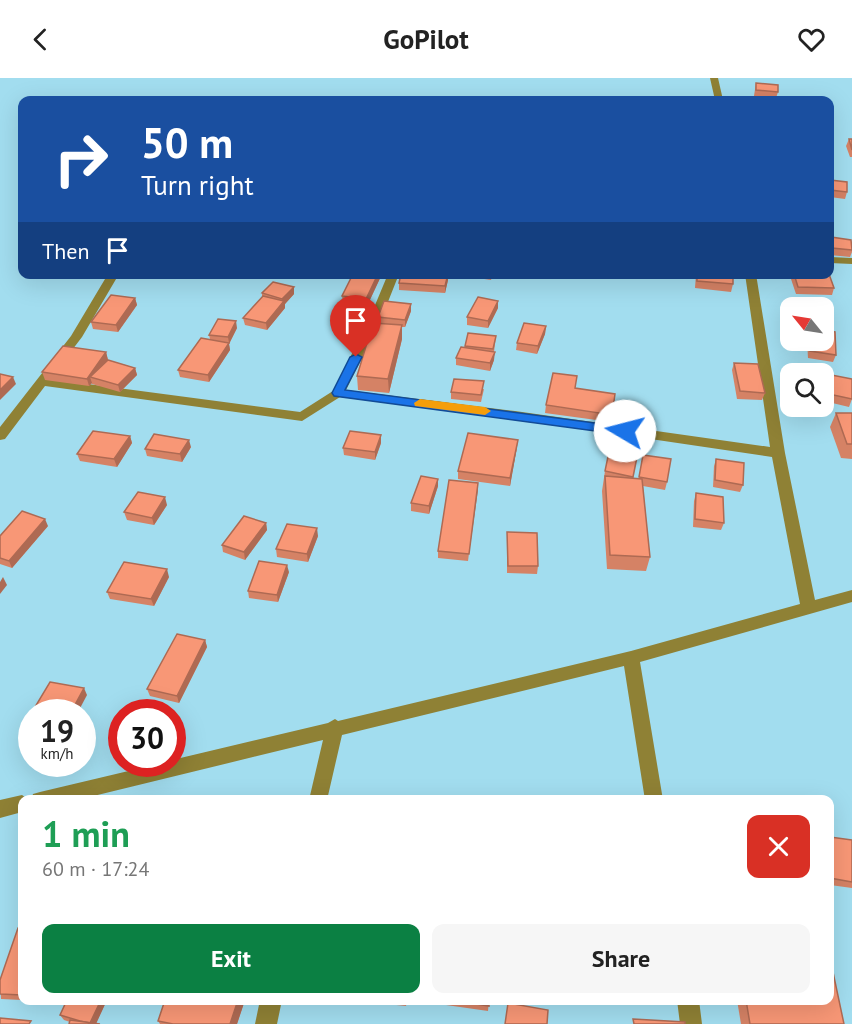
<!DOCTYPE html>
<meta charset="utf-8">
<style>
body{margin:0;font-family:"PT Sans",sans-serif;background:#f6f6f6;color:#222;height:100vh;display:flex;flex-direction:column;font-size:22px;white-space:nowrap}
*{box-sizing:border-box;margin:0}
p{font-size:20px;color:#767676}
.icon{flex:none;width:33px;height:33px;fill:none;stroke:currentColor;stroke-width:2;stroke-linecap:round;stroke-linejoin:round}
.map{position:relative;flex:1;overflow:hidden}
.panel{position:absolute;left:18px;top:717px;width:816px;height:210px;display:flex;flex-direction:column;background:#fff;border-radius:12px;box-shadow:0 6px 24px #0002}
.panel>*{flex:none}
.top-card{position:absolute;left:18px;top:18px;width:816px;height:183px;border-radius:12px;box-shadow:0 6px 24px #0002;background:#1a4fa0;color:#fff;overflow:hidden}
.needle{width:39px;rotate:300deg}
.tools{position:absolute;left:780px;top:219px;display:grid;gap:12px}
.tools a{display:grid;place-items:center;width:54px;height:54px;border-radius:12px;background:#fff;box-shadow:0 6px 24px #0002;font-size:30px}
.speed{position:absolute;left:18px;top:621px;display:flex;gap:12px;font-size:30px;font-weight:700;text-align:center}
.speed>*{display:grid;place-content:center;width:78px;height:78px;border-radius:50%;background:#fff;box-shadow:0 6px 24px #0002;line-height:1}
.speed small{font-size:15px;font-weight:400}
.speed .limit{border:9px solid #d22;background:#fff;color:#111}
.pin{position:absolute;display:grid;place-items:center;width:51px;height:51px;color:#fff;margin:-62px -26px;border-radius:50% 50% 50% 0;rotate:-45deg;box-shadow:0 0 6px #0007}
.pin .icon{rotate:45deg}
.me{position:absolute;width:66px;margin:-33px;rotate:278deg;stroke-linejoin:round;filter:drop-shadow(0 0 4px #0008)}
.turn{display:flex;align-items:center;gap:21px;height:126px;padding:0 24px;font-size:27px}
.turn .icon{width:78px;height:78px;stroke-width:2.5}
.turn b{display:block;font-size:42px;line-height:51px}
.then{display:flex;align-items:center;height:57px;padding:0 24px;background:#0003;gap:12px;font-size:22px}
.round{display:grid;place-items:center;flex:none;width:63px;height:63px;border-radius:12px;background:#f6f6f6}
.headline{display:flex;align-items:center;justify-content:space-between;height:102px;padding:0 24px}
h1{font-size:36px;font-weight:600;line-height:45px;color:#1e9e55}
.action{display:flex;gap:12px;margin-top:auto;padding:12px 24px}
.action a{flex:1;height:69px;border-radius:12px;background:#0b8043;color:#fff;font-size:24px;font-weight:600;line-height:69px;text-align:center}
.action a+a{background:#f6f6f6;color:#222}
header{display:flex;justify-content:space-between;align-items:center;height:78px;padding:0 24px;background:#fff;font-size:27px;font-weight:600}
.map>svg:first-child{display:block}
.lines{fill:none;stroke-linecap:round;stroke-linejoin:round}
.street{fill:#8f8135;fill-rule:evenodd}
.wall{fill:#d58265}
.shaded-wall{fill:#ae6a53}
.building{fill:#f89776;stroke:#ae6a53;stroke-width:1.5}
.route{fill:#1a73e8;stroke:#114b97;stroke-width:1.5}
.slow{fill:#f59e0b}
</style>
<header><svg class="icon" aria-label="back" viewBox="0 0 24 24"><path d="M15 5l-7 7 7 7"/></svg>GoPilot<svg class="icon" aria-label="heart" viewBox="0 0 24 24"><path d="M12 20l-8-8c-3-5 5-10 8-4 3-6 11-1 8 4z"/></svg></header>
<div class="map">
<svg width="852" height="946" viewBox="0 0 852 946">
<rect width="100%" height="100%" fill="#a2ddef"/>
<g class="lines">
<g class="street">
<path d="M710,0H718L723,22H715Z"/>
<path d="M830,179L852,180V186L830,185Z"/>
<path d="M108,196H119L82,259L50,301L300,334L333,313L368,244L388,196H399L380,244L346,312L515,333L770,369L745,196H756L785,375L815,522L852,512V524L640,584L663,722H645L624,588L342,657L327,722H309L323,662L77,722H31L33,716L40,714L158,686H172V682L328,645L335,641L338,643L631,573L800,526L772,379L515,341L340,319L302,343L45,308L5,361L0,362V349L71,258Z"/>
<path d="M22,717L29,722H22V734L0,740V722Z"/>
<path d="M260,922H282L277,946H255Z"/>
<path d="M677,922H699L702,946H680Z"/>
</g>
</g>
<g class="wall">
<path d="M756,5L778,14L776,20L754,18Z"/>
<path d="M849,61H852V79H850L846,68Z"/>
<path d="M830,102L847,114L845,121L830,119Z"/>
<path d="M831,159L852,167V174L850,179L830,177V164Z"/>
<path d="M353,196H382L367,228L343,225L342,218Z"/>
<path d="M471,196H493L491,202L471,199Z"/>
<path d="M696,196H733V206L731,214L695,210Z"/>
<path d="M792,196H829L834,210L832,217L796,216L791,201Z"/>
<path d="M448,202L445,215L399,212V205Z"/>
<path d="M294,209V216L285,226V230L267,252L245,247L243,240L262,219V215Z"/>
<path d="M135,220L137,227L118,254L93,251L91,244Z"/>
<path d="M411,226V233L405,249H402V261L389,315L358,312L357,298L378,245V239Z"/>
<path d="M498,230L488,250L467,247V239Z"/>
<path d="M546,248L545,256L537,276L516,272L517,265Z"/>
<path d="M237,250L229,266L230,272L209,304L180,299L178,292L210,261L209,257Z"/>
<path d="M468,255L496,258L494,274V282L490,293L456,287V280L465,269Z"/>
<path d="M807,262H824L836,277L833,284L808,280Z"/>
<path d="M106,274L108,282L135,290L137,297L120,314L92,306V305L89,308L45,302L42,294Z"/>
<path d="M734,285L765,315L762,322L737,321L732,292Z"/>
<path d="M824,296L852,321L849,329L824,323Z"/>
<path d="M484,311L481,324L451,321V314Z"/>
<path d="M615,316L611,344L545,335L546,327Z"/>
<path d="M836,335H852V381L841,380L830,349Z"/>
<path d="M381,357V365L375,382L344,377L343,370Z"/>
<path d="M130,358L132,365L117,389L80,383L77,376Z"/>
<path d="M191,369L182,384L147,378L145,371Z"/>
<path d="M517,369L510,408L458,401V393Z"/>
<path d="M639,369L633,400H639L643,377L667,404L665,412L643,408L650,479L646,493L607,491L602,413L605,393Z"/>
<path d="M716,381L743,407L740,414L713,409L714,388Z"/>
<path d="M438,401V408L429,436L411,433V425Z"/>
<path d="M478,405L468,483L438,480V473Z"/>
<path d="M696,415L724,445L721,452L693,449L694,423Z"/>
<path d="M167,427L154,447L127,442L124,434Z"/>
<path d="M266,445L267,452L245,482L223,474L222,467Z"/>
<path d="M48,448L12,490L0,486V458Z"/>
<path d="M507,454L538,488L537,496L507,495Z"/>
<path d="M318,458L308,484L277,479L276,471Z"/>
<path d="M289,494L278,524L249,520L248,513Z"/>
<path d="M169,499L154,528L110,521L107,514Z"/>
<path d="M205,562L207,569L179,625L150,618L147,611Z"/>
<path d="M830,759L852,762V810L830,807Z"/>
<path d="M22,850V922L1,921L0,902Z"/>
<path d="M67,922H107L96,945L70,944L64,942L60,937Z"/>
<path d="M165,922H245L237,946H160L158,943Z"/>
<path d="M348,922H407L406,928Z"/>
<path d="M446,922H489L488,933L446,927Z"/>
<path d="M737,922H830L844,946H741Z"/>
</g>
<g class="shaded-wall">
<path d="M378,196H382L367,228L366,221Z"/>
<path d="M448,196V202L445,215V208Z"/>
<path d="M294,209V216L285,226V230L267,252L266,245L283,225L282,221Z"/>
<path d="M135,220L137,227L118,254L116,247Z"/>
<path d="M498,223V230L488,250V243Z"/>
<path d="M411,226V233L405,249V242Z"/>
<path d="M236,243L237,250L229,266L230,272L209,304L208,297L229,265L228,259Z"/>
<path d="M402,247V261L389,315L388,301Z"/>
<path d="M546,248L545,256L537,276L538,268Z"/>
<path d="M106,274L108,282L90,299L92,305L89,308L87,301Z"/>
<path d="M495,274L494,282L490,293V285Z"/>
<path d="M135,290L137,297L120,314L118,307Z"/>
<path d="M13,299L16,306L0,322V312Z"/>
<path d="M381,357V365L375,382V374Z"/>
<path d="M130,358L132,365L117,389L114,381Z"/>
<path d="M189,362L191,369L182,384L180,376Z"/>
<path d="M518,362L517,369L510,408V400Z"/>
<path d="M438,401V408L429,436V428Z"/>
<path d="M478,405V412L468,483L469,476Z"/>
<path d="M165,419L167,427L154,447L152,440Z"/>
<path d="M45,441L48,448L12,490L9,483Z"/>
<path d="M266,445L267,452L245,482L244,474Z"/>
<path d="M317,450L318,458L308,484L307,476Z"/>
<path d="M287,487L289,494L278,524L277,517Z"/>
<path d="M167,491L169,499L154,528L151,521Z"/>
<path d="M3,499L7,507L0,516V504Z"/>
<path d="M205,562L207,569L179,625L177,618Z"/>
<path d="M84,610L87,617L78,634H71Z"/>
<path d="M101,922H107L96,946H90Z"/>
<path d="M238,922H245L237,946H230Z"/>
</g>
<g class="building">
<path d="M756,5L778,7V14L756,12Z"/>
<path d="M849,61H852V72Z"/>
<path d="M830,102L847,104V114L830,112Z"/>
<path d="M831,159L851,162L852,172L832,170Z"/>
<path d="M353,196H378L366,221L342,218Z"/>
<path d="M401,196H448L445,208L399,205Z"/>
<path d="M697,196H733V206L697,203Z"/>
<path d="M794,196H829L834,210L798,209Z"/>
<path d="M273,204L294,209L282,221L262,215Z"/>
<path d="M111,217L135,220L116,247L91,244Z"/>
<path d="M263,218L284,223L266,245L243,240Z"/>
<path d="M478,219L498,223L488,243L467,239Z"/>
<path d="M384,223L411,226L405,242L378,239Z"/>
<path d="M218,241L236,243L228,259L209,257Z"/>
<path d="M373,245L402,247L388,301L357,298Z"/>
<path d="M524,245L546,248L538,268L517,265Z"/>
<path d="M824,252L835,254L836,277L810,273V262H824Z"/>
<path d="M468,255L496,258L493,271L465,268Z"/>
<path d="M201,260L229,265L208,297L178,292Z"/>
<path d="M63,268L106,274L87,301L42,294Z"/>
<path d="M461,269L495,274L490,285L456,280Z"/>
<path d="M108,282L135,290L118,307L90,299Z"/>
<path d="M734,285L758,286L765,315L740,313Z"/>
<path d="M811,293L852,301V321L824,315V296H811Z"/>
<path d="M553,295L577,298L575,310L615,316L612,337L546,327Z"/>
<path d="M0,296L13,299L0,312Z"/>
<path d="M454,301L484,303L481,317L451,314Z"/>
<path d="M836,335H852V366H847Z"/>
<path d="M93,353L130,358L114,381L77,376Z"/>
<path d="M350,353L381,357L375,374L343,370Z"/>
<path d="M468,355L518,362L510,400L458,393Z"/>
<path d="M154,356L189,362L180,376L145,371Z"/>
<path d="M611,364L639,369L633,399L605,393Z"/>
<path d="M643,377L671,381L667,404L639,399Z"/>
<path d="M716,381L744,385L743,407L715,402Z"/>
<path d="M421,398L438,401L429,428L411,425Z"/>
<path d="M605,398L642,401L650,479L610,477Z"/>
<path d="M449,402L478,405L469,476L438,473Z"/>
<path d="M138,414L165,419L152,440L124,434Z"/>
<path d="M696,415L723,419L724,445L695,441Z"/>
<path d="M22,433L45,441L9,483L0,480V458Z"/>
<path d="M244,438L266,445L244,474L222,467Z"/>
<path d="M287,446L317,450L307,476L276,471Z"/>
<path d="M507,454L537,455L538,488H508Z"/>
<path d="M259,483L287,487L277,517L248,513Z"/>
<path d="M124,484L167,491L151,521L107,514Z"/>
<path d="M177,556L205,562L177,618L147,611Z"/>
<path d="M50,604L84,610L71,634H32Z"/>
<path d="M830,759L852,762V804L830,800Z"/>
<path d="M18,850H22V917L0,916V902Z"/>
<path d="M830,880L844,946H750L746,922H830Z"/>
<path d="M67,922H101L90,945L80,943L60,937Z"/>
<path d="M165,922H238L230,946H173L158,943Z"/>
<path d="M452,922H489V928Z"/>
<path d="M508,925L548,932L547,946H505Z"/>
<path d="M0,940L31,943L29,946H0Z"/>
<path d="M633,941L685,944V946H634Z"/>
<path d="M70,942L100,946H69Z"/>
</g>
<path class="route" d="M356,276L362,279L345,312L625,349L631,353L625,357L334,318L332,315L350,279Z"/>
<path class="slow" d="M420,321L485,329L491,333L485,337L415,328L414,325Z"/>
</svg>
<div class="tools">
<a><svg class="needle" viewBox="-14 -14 28 28"><path d="M0-13l5 13h-10z" fill="#e53935"/><path d="M0 13l5-13h-10z" fill="#767676"/></svg></a>
<a><svg class="icon" aria-label="search" viewBox="0 0 24 24"><circle cx="10" cy="10" r="6"/><path d="M15 15l6 6"/></svg></a>
</div>
<div class="speed"><div>19<small>km/h</small></div><div class="limit">30</div></div>
<div class="pin" style="left:356px;top:279px;background:#d93025"><svg class="icon" aria-label="arrive" viewBox="0 0 24 24"><path d="M6 21V4h12l-3 4 3 4H6"/></svg></div>
<svg class="me" style="left:625px;top:353px" viewBox="-20 -20 40 40"><circle r="19" fill="#fff"/><path d="M0-13L10 11 0 6-10 11z" fill="#1a73e8"/></svg>
<div class="top-card">
<div class="turn"><svg class="icon" aria-label="right" viewBox="0 0 24 24"><path d="M7 20v-9h11M14 6l5 5-5 5"/></svg><div><b>50 m</b>Turn right</div></div>
<div class="then">Then<svg class="icon" aria-label="arrive" viewBox="0 0 24 24"><path d="M6 21V4h12l-3 4 3 4H6"/></svg></div>
</div>
<section class="panel">
<div class="headline"><div><h1>1 min</h1><p>60 m · 17:24</p></div><a class="round" style="background:#d93025;color:#fff"><svg class="icon" aria-label="close" viewBox="0 0 24 24"><path d="M6 6l12 12M18 6L6 18"/></svg></a></div>
<div class="action"><a>Exit</a><a>Share</a></div>
</section>
</div>
